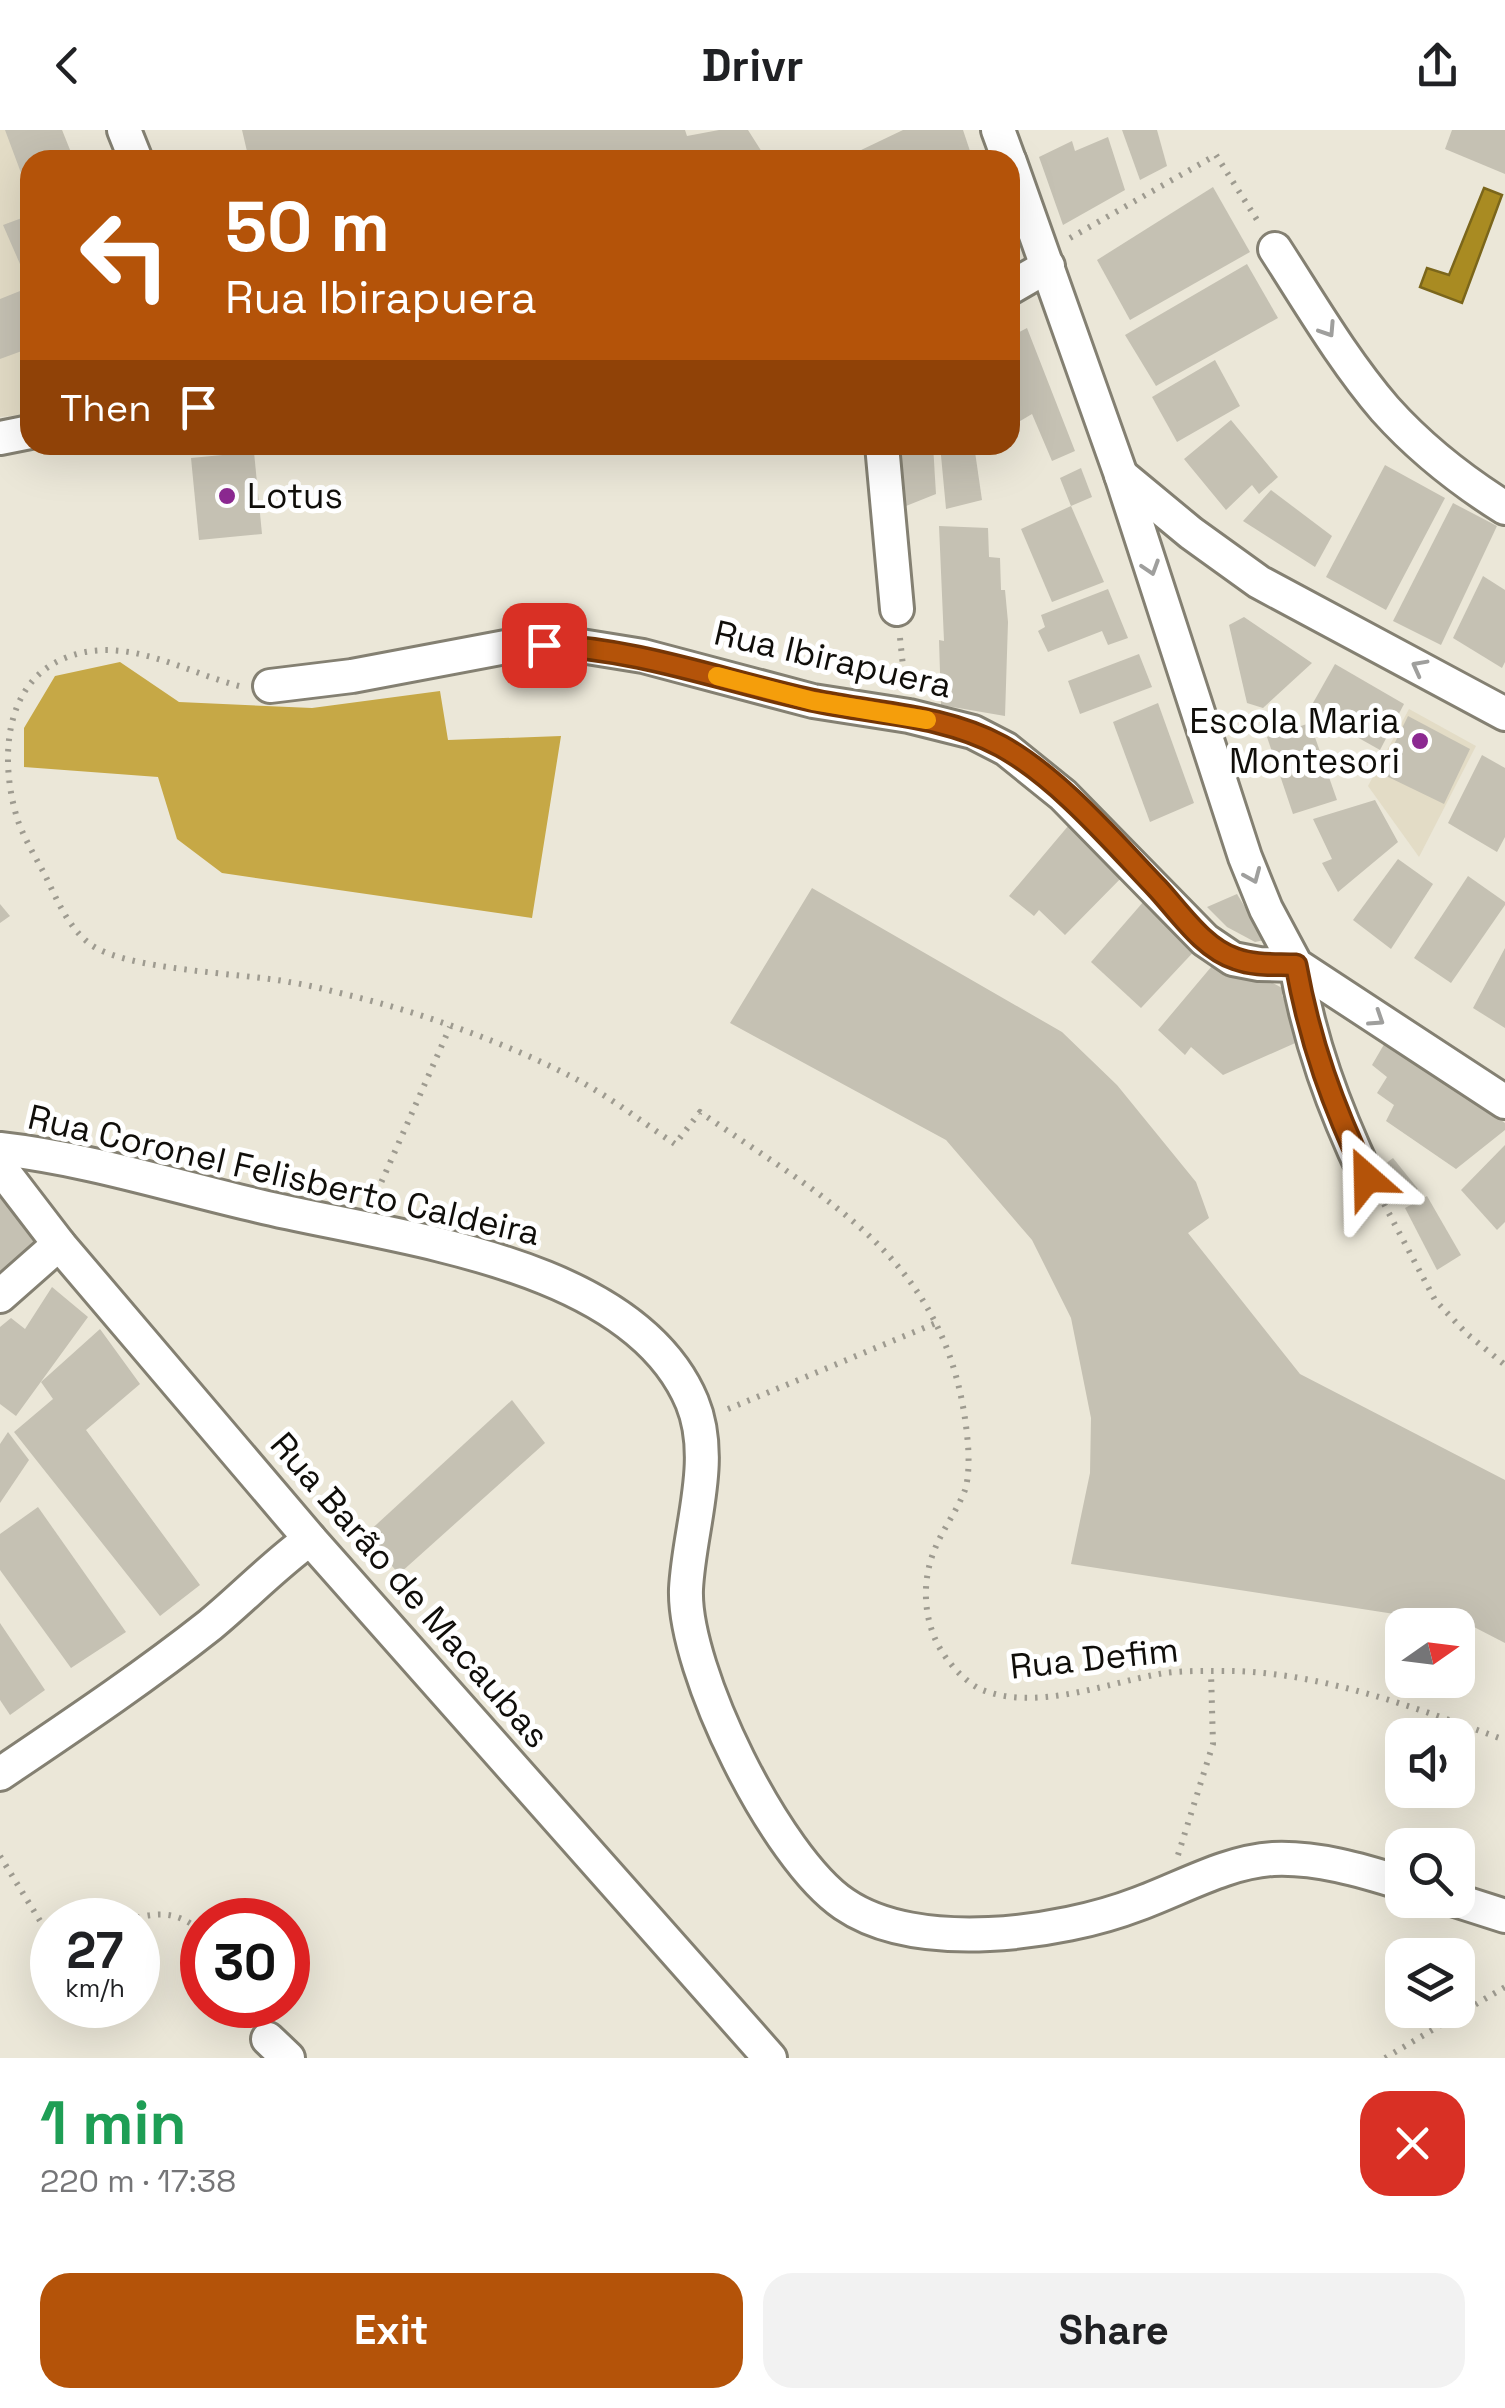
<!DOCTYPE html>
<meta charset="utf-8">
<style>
body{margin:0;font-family:"Space Grotesk",sans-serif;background:#f2f2f2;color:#202124;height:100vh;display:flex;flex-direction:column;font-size:38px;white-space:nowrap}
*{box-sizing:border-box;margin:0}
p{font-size:32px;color:#757577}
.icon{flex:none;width:55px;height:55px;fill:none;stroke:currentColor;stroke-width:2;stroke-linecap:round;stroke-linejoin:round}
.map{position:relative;height:1928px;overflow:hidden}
.side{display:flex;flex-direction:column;background:#fff;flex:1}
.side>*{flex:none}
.banner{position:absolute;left:20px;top:20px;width:1000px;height:305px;border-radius:30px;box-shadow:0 10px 40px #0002;background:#b45309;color:#fff;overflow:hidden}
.needle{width:65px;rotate:76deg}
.fabs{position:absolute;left:1385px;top:1478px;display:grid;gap:20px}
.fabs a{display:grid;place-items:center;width:90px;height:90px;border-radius:20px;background:#fff;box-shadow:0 10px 40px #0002;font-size:50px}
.speed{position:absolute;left:30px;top:1768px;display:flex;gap:20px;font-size:50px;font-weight:700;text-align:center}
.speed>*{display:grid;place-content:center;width:130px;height:130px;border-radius:50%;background:#fff;box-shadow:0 10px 40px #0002;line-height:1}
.speed small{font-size:25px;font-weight:400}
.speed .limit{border:15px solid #d22;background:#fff;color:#111}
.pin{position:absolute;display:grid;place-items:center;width:85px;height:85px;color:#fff;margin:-42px;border-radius:20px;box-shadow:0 5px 15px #0006}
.me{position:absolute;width:110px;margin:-55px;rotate:335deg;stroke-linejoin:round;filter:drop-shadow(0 0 8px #0008)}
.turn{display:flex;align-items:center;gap:35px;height:210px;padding:0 40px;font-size:45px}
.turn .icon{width:130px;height:130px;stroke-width:2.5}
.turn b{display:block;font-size:70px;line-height:85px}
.then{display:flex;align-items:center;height:95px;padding:0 40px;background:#0003;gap:20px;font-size:38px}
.round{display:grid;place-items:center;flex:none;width:105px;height:105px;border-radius:30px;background:#f2f2f2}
.headline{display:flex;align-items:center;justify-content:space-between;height:170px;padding:0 40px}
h1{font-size:60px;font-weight:600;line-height:75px;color:#1e9e55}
.cta{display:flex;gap:20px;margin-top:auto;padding:20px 40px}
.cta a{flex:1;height:115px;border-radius:30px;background:#b45309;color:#fff;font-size:40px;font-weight:600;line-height:115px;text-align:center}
.cta a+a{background:#f2f2f2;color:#202124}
header{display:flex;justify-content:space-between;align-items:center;height:130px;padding:0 40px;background:#fff;font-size:45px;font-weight:600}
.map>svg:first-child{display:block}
.built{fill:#e3dcc6}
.forest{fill:#c6a846}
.water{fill:#a98b22;stroke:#7b661b;stroke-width:2.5}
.building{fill:#c5c1b3}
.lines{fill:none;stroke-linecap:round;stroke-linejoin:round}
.minor-casing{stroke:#848072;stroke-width:38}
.path{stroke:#9e9b90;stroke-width:6;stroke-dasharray:2.5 8;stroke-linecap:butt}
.minor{stroke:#fff;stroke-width:32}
.oneway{stroke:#9f9f9d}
.route-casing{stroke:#753606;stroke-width:25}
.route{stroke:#b45309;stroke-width:18}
.slow{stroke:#f59e0b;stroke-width:18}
.poi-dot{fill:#8c2991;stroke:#fff;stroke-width:4}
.labels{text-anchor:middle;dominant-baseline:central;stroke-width:10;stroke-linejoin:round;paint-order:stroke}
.poi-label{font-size:35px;fill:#100e0a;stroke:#fff;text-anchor:start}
.street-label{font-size:35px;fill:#100e0a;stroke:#fff}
</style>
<header><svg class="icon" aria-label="back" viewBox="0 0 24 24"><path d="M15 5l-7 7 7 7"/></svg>Drivr<svg class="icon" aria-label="share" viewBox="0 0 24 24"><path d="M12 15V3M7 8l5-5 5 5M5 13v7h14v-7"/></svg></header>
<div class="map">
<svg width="1505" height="1928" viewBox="0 0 1505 1928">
<rect width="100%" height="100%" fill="#ebe7d8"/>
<g class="built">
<path d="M0,0H62L74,30H30V284L0,287Z"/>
<path d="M1409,579L1476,616L1419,727L1368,656Z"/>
</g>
<path class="forest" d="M120,532L179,572L312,578L440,561L448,610L561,606L532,788L222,743L177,709L158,647L24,637V598L55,546Z"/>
<path class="water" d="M1484,58L1502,65L1462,173L1420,157L1427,138L1449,145Z"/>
<g class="building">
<path d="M5,0H62L74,30H30V67Z"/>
<path d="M242,0H685L687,6L719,0H748L767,30H249Z"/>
<path d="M903,0H963L973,30H865L859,21Z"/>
<path d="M1122,0H1157L1167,36L1140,50Z"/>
<path d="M1452,0H1505V44L1445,19Z"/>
<path d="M1108,7L1125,60L1063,95L1039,27L1072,11L1075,21Z"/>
<path d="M1213,57L1250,122L1130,190L1097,130Z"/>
<path d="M30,85V218L0,229V169L30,157L3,95Z"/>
<path d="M1247,134L1278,188L1156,256L1125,205Z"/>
<path d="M1027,198L1075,321L1052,331L1032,284L1010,297V207Z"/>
<path d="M1215,230L1240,276L1177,312L1152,267Z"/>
<path d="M1231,290L1278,347L1259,364L1252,355L1226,380L1184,329Z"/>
<path d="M900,315H933L936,364L901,378Z"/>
<path d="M940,315H974L982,370L946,379Z"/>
<path d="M254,322L262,404L199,410L191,328Z"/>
<path d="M1385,335L1445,368L1386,480L1326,447Z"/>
<path d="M1081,338L1092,367L1071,376L1060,348Z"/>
<path d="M1271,360L1332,406L1315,437L1243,391Z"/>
<path d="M1453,373L1497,396L1441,515L1393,491Z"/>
<path d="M1071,376L1104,452L1052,472L1021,399Z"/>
<path d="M939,396L988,398L989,427L1000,428L1001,460H1005L1008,492L1005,586L941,575L939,510L944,511Z"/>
<path d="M1483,446L1505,460V532L1502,538L1453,508Z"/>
<path d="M1108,459L1128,508L1108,515L1102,501L1048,522L1038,501L1045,497L1041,485Z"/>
<path d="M1244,487L1312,533L1263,578L1247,573L1229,495Z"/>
<path d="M1139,524L1152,557L1080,584L1068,551Z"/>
<path d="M1335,534L1404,574L1380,620L1309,580Z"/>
<path d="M1158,573L1194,673L1150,692L1113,592Z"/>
<path d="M1408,586L1470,619L1444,674L1380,643Z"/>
<path d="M1310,593L1337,670L1293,684L1267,607Z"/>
<path d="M1482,625L1505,638V707L1497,722L1448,693Z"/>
<path d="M1375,670L1398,712L1338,762L1322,733L1332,729L1313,689Z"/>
<path d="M1074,689L1129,740L1065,805L1039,780L1034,786L1009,766Z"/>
<path d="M1398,729L1433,754L1391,819L1353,790Z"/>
<path d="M1468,746L1505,772V775L1451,853L1414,828Z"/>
<path d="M812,758L1062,902L1117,955L1196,1052L1209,1088L1188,1103L1300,1244L1505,1350V1513L1472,1496L1071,1434L1090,1343L1091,1288L1071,1188L1032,1110L946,1010L730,893Z"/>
<path d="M1151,763L1200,815L1141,878L1091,832Z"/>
<path d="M1237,764L1265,810L1255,812L1227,797L1207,777Z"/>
<path d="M0,774L10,786L0,793Z"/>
<path d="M1505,818V898L1473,878Z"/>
<path d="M1217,830L1254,843L1286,860L1282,865L1302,910L1223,945L1191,917L1185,925L1158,900Z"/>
<path d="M1386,911L1505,993V1000L1456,1039L1386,991L1394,975L1377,963L1387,947L1372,935Z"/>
<path d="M1505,1015V1092L1497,1100L1461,1060Z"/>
<path d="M1393,1028L1418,1059L1398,1074L1376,1041Z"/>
<path d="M3,1062L43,1113L0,1152V1065Z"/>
<path d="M1427,1066L1461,1125L1437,1140L1405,1078Z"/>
<path d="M52,1157L88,1187L16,1286L0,1274V1197L11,1188L25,1199Z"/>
<path d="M100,1199L140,1254L86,1300L200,1455L160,1486L14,1302L53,1269L41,1252Z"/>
<path d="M512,1270L545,1313L399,1444L365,1405Z"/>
<path d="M8,1302L29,1330L0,1373V1314Z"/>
<path d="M38,1377L126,1502L71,1538L0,1440V1404Z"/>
<path d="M0,1493L45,1560L10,1585L0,1570Z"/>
</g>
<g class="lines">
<g class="minor-casing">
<g id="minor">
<path d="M124,0L136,30"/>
<path d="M998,0L1009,30"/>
<path d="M1010,32L1121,345L1245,727L1266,779L1296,835L1505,972"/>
<path d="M1275,119C1310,173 1343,230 1385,279C1419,317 1462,351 1505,378"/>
<path d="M1010,158L1048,136"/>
<path d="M0,308L30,302"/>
<path d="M882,315L897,479"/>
<path d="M1121,345L1191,403L1259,452L1505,584"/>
<path d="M270,556L352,546L511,516H581L643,526L813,571L909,586L973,602L1006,619L1063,665L1205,810L1233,829L1259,834L1296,835"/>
<path d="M1296,835C1310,913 1333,976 1367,1048"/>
<path d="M0,1019C89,1029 172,1056 259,1076C391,1108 632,1129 692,1272C716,1330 689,1398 686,1459C683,1540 776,1728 844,1774C917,1824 1060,1804 1138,1774C1182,1758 1226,1732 1273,1729C1316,1727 1361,1740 1402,1753"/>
<path d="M0,1037L59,1114L310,1409L770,1928"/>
<path d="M0,1166L59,1114"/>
<path d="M0,1644C71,1596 143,1548 210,1495C244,1467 274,1435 310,1409"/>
<path d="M1455,1770L1505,1786"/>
<path d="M268,1909L288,1928"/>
</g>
</g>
<g class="path">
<path d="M1070,108L1216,25L1259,93"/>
<path d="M900,508L905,555"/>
<path d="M239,556C182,541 124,504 65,528C1,554 0,635 18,691C25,710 36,728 45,745C57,770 68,797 90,814C124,840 242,843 289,852C309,855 328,860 348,865C420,882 509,914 574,948C609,966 642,992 675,1014L700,982C834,1075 953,1133 968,1315C969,1328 969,1348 965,1360C957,1381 942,1400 934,1421C920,1456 924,1499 947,1529C955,1540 968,1553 980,1559C1035,1582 1103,1554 1159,1544C1182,1540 1210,1541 1234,1541C1327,1544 1419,1579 1505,1610"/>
<path d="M373,1071L450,897"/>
<path d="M1384,1074L1435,1170L1466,1203L1505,1235"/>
<path d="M728,1279L936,1193"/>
<path d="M1178,1725L1213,1614L1211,1542"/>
<path d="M0,1726L50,1807L52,1806"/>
<path d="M127,1790C159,1782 176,1780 202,1802"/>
<path d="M1385,1928L1505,1857"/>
</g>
<use href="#minor" class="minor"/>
</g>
<defs><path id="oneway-chevron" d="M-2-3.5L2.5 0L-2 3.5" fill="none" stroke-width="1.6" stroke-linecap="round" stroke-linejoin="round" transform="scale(2.5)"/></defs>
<g class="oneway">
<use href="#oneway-chevron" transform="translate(1328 200) rotate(57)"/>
<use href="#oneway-chevron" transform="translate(1151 438) rotate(72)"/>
<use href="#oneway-chevron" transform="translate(1419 537) rotate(-152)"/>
<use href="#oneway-chevron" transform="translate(1253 746) rotate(67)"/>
<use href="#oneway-chevron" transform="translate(1377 889) rotate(33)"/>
</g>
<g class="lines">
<g class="route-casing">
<path id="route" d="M544,515C639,519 720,550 811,570C875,584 942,584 1001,616C1059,648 1113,712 1158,759C1180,783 1204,819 1236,829C1255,836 1276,834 1296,835C1310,913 1333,976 1367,1048"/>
</g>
<use href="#route" class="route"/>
<path class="slow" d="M717,546L813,571L927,590"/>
</g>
<g class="poi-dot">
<circle cx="227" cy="366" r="10"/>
<circle cx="1420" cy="611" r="10"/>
</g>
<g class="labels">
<g class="poi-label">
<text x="247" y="366">Lotus</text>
<text x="1400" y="591" text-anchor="end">Escola Maria<tspan x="1400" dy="40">Montesori</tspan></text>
</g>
<g class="street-label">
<text transform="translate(833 529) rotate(13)">Rua Ibirapuera</text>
<text transform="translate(284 1045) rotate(13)">Rua Coronel Felisberto Caldeira</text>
<text transform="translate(410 1460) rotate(49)">Rua Barão de Macaubas</text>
<text transform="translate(1094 1528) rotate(-6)">Rua Defim</text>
</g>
</g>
</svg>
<div class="fabs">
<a><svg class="needle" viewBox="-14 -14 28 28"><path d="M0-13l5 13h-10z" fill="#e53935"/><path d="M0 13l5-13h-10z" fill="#757577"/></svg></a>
<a><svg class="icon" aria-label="sound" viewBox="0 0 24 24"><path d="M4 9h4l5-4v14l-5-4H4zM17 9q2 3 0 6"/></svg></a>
<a><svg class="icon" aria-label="search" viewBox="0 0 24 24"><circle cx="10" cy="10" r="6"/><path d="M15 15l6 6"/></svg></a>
<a><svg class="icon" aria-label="layers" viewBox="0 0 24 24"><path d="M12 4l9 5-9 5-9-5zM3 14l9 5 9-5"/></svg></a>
</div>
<div class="speed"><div>27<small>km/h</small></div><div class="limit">30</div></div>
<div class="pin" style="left:544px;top:515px;background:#d93025"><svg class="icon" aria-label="arrive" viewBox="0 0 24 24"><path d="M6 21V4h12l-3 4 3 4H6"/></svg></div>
<svg class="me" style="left:1367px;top:1048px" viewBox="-20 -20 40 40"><path d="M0-17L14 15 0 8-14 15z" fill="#b45309" stroke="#fff" stroke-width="4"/></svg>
<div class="banner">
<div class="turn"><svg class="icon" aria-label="left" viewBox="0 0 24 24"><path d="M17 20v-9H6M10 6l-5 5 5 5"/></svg><div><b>50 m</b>Rua Ibirapuera</div></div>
<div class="then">Then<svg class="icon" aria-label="arrive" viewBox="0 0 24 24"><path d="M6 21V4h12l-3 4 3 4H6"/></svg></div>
</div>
</div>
<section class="side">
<div class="headline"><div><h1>1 min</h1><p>220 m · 17:38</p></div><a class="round" style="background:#d93025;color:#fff"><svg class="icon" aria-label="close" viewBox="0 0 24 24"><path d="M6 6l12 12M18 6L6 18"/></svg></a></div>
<div class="cta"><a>Exit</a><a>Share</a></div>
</section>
